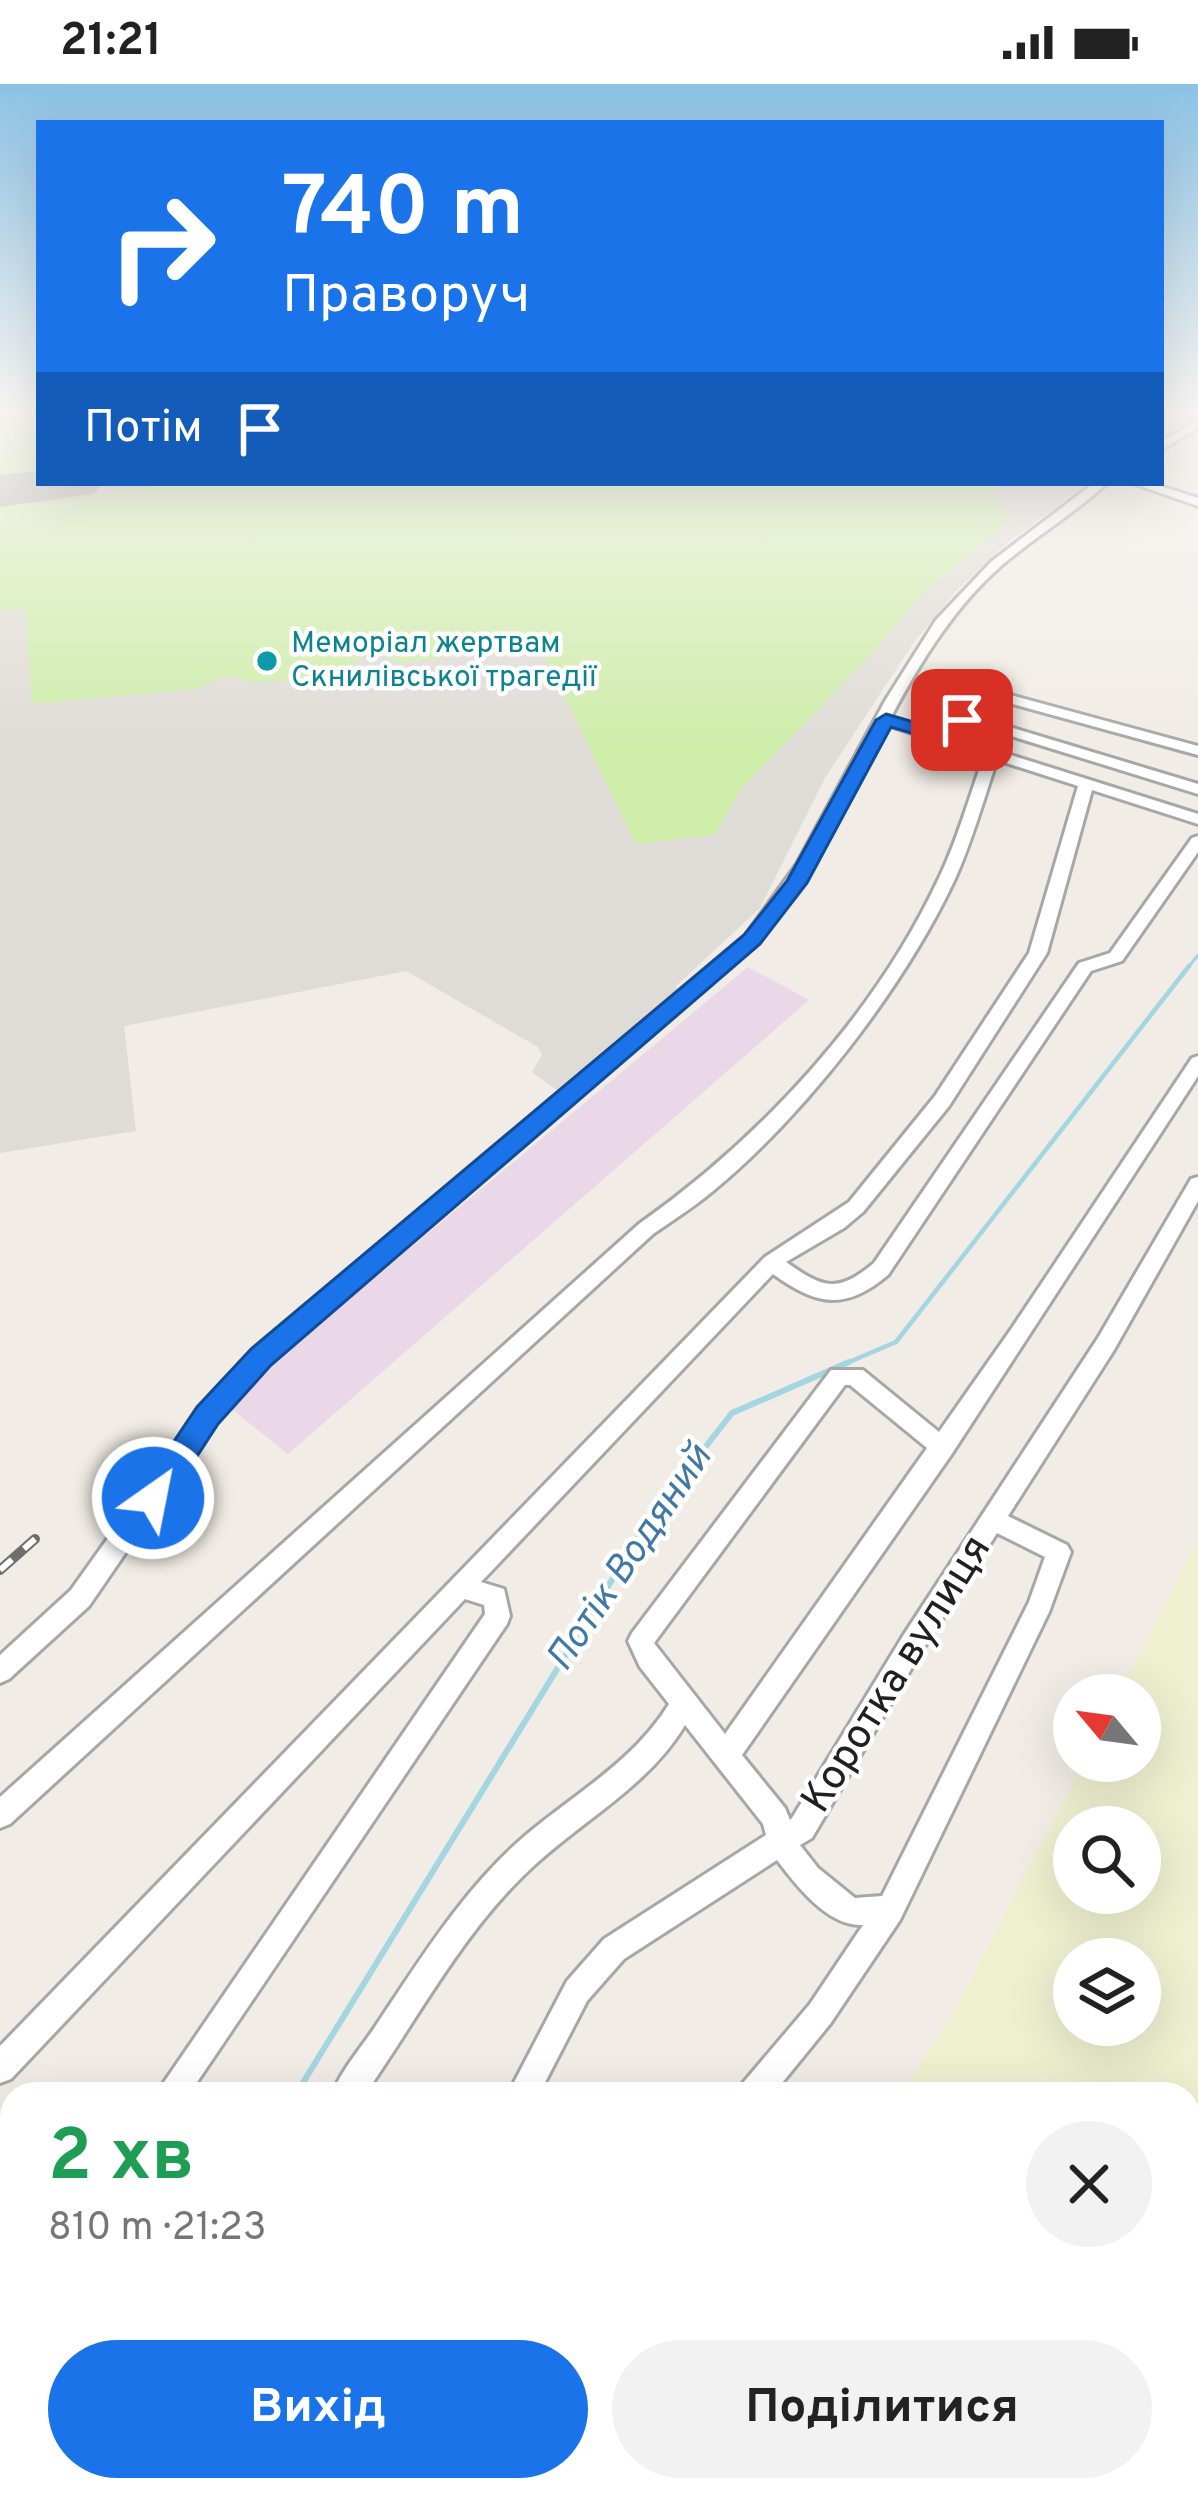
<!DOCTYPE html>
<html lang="uk">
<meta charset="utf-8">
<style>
body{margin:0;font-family:Overpass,sans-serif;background:#f2f2f2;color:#222;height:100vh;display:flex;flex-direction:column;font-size:45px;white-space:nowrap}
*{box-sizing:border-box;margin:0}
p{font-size:39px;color:#767676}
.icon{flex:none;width:66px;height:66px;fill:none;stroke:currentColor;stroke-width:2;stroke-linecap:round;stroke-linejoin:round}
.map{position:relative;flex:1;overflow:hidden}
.details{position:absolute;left:0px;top:1998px;width:1200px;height:420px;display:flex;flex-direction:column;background:#fff;border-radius:36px 36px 0 0;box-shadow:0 12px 48px #0002}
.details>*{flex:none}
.guide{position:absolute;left:36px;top:36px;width:1128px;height:366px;border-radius:0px;box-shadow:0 12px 48px #0002;background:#1a73e8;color:#fff;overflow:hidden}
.needle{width:78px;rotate:299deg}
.fabs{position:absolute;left:1053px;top:1590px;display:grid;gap:24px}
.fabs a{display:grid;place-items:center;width:108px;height:108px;border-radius:50%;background:#fff;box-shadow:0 12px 48px #0002;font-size:60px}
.pin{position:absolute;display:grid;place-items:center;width:102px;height:102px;color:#fff;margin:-51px;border-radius:24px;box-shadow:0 6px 18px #0006}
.me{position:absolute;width:132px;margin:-66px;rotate:33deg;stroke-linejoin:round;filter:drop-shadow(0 0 9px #0008)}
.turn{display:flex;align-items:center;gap:42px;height:252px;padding:0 48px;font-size:54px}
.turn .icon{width:156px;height:156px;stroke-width:2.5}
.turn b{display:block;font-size:84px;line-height:102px}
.then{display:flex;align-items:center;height:114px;padding:0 48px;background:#0003;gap:24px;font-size:45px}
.round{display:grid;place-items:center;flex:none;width:126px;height:126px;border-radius:63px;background:#f2f2f2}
.headline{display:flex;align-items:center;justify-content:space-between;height:204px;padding:0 48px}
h1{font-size:72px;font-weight:700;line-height:90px;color:#1e9e55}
.primary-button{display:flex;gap:24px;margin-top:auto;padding:24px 48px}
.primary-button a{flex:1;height:138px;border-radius:72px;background:#1a73e8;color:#fff;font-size:48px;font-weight:700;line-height:138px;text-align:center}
.primary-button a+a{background:#f2f2f2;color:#222}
.status{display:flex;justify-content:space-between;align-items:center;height:84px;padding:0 60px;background:#fff;direction:ltr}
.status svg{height:33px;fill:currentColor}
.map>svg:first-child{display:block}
.industrial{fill:#ead7e7}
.airport{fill:#dfdcd7}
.farmland{fill:#eff0d0;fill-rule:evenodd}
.grass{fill:#ceeda9}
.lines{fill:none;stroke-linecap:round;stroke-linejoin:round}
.stream-far2{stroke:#a3d6e1;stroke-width:3}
.stream-far1{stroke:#a3d6e1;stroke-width:4.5}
.stream{stroke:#a3d6e1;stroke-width:6}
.taxiway{fill:#b0adaa;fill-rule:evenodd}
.runway{fill:#b0adaa;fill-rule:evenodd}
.minor-casing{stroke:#a7a7a7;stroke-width:6}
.minor{fill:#fff;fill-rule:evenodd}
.rail-casing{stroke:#6e6e6e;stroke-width:10}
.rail{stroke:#fff;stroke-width:6;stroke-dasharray:16;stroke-linecap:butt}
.route{fill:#1a73e8;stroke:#114b97;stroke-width:3}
.culture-dot{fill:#0f9aa8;stroke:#fff;stroke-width:4.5}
.labels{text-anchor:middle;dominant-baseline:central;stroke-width:9;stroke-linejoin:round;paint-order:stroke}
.far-culture-label{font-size:30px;fill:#0d838f;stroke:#fff;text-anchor:start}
.water-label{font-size:39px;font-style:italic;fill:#4178a5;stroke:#fff}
.near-street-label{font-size:42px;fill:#202020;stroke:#fff}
</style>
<div class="status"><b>21:21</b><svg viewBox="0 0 49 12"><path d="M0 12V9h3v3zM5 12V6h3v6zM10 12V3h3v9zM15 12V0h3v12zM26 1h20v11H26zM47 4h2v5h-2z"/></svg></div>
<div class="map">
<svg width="1198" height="2418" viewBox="0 0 1198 2418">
<rect width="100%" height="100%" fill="#f1ece5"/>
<path class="industrial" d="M748,883L809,916L288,1370L224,1319Z"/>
<path class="airport" d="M0,324H39V399H1087L1008,458L956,507L914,558L825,694L760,824L676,902L679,906L561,1009L532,988L542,971L538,963L406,887L124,942L136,1047L0,1069Z"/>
<path class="farmland" d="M1198,1455V2418H640L648,2406H1188V2010H901L955,1925L1084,1677H1140V1611H1118ZM1074,1743H1140V1809H1074ZM1074,1875H1140V1941H1074Z"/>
<g class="grass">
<path d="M39,329V391L0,395V333Z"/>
<path d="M186,399H1001L996,408L1009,430L998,448L921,510L872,570L741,705L714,751L636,760L539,561L400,579L379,570L364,572C353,585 271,604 244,596C238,595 230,589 219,594C215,595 204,602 198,605L32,620L25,526L0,525V421Z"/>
</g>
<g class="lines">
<path class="stream-far2" d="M1187,885L1198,871"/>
<path class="stream-far1" d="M842,1281L896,1258L1189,882"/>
<g class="stream">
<path d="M296,2010L650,1434L732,1329L849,1278"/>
<path d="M38,2418L45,2406"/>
</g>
<g class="taxiway">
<path d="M0,324H39V330L0,334Z"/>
<path d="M0,401L8,399L19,406L0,415Z"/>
</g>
<path class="runway" d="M39,387V399H102L94,410L0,423V391Z"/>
<g class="minor-casing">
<g id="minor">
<path d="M1198,336V344L1161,366V358Z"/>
<path d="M1094,399H1107C1075,429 1036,452 1002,481C954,523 921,577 891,633L932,646L942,637L980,634L1198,700V710L979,642L951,644L944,650L1198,730V740L1092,706L1047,869L949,1022L863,1128L844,1144L786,1178C823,1204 837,1210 874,1179L1079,879L1110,869L1192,754L1198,752V768L1122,877L1091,887L888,1191C845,1227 817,1222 773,1190L481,1498L504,1505L510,1532L507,1540L189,2010H156L485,1530L484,1521L465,1515L11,1995L0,1999V1962L765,1173L849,1118L935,1012L1029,869L1078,702L997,676C983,717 972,758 954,797C903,905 805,1031 713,1107C694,1123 673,1136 653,1150L10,1740L0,1744V1713L639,1140C762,1053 875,931 939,794C958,755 969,713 984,672L887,641L813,780L758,859L269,1279L216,1337L89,1522L9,1595L0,1599V1571L71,1506L200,1325L253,1267L746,851L797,780L885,617L936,536L991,478Z"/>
<path d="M1132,399H1150L1198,414V422Z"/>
<path d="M1003,609L1198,662V671L998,616L996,613Z"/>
<path d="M1198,972V992L951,1371L742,1671L785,1724L790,1736L792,1734L903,1552L1098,1254L1191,1095L1198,1093V1117L1114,1266L1008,1432L1067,1461L1071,1468L1049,1528L900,1836L830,1940L773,2010H739L743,1999L810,1920L863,1841C828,1843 796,1801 777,1776L624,1875L587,1917L539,2010H508L567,1897L604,1855L766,1751L763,1740L685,1641C647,1705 575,1740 523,1792C459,1855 416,1937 365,2010H332C342,1985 362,1963 377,1940C421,1874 465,1803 526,1751C576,1709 634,1677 669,1620L640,1583L628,1557L632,1549L831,1286H863L939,1348L1012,1244L1192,974ZM845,1301H850L927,1364L725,1650L654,1559ZM997,1449L1045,1473L1029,1518L882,1812L855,1814L818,1784L800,1761L812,1754L921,1568Z"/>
<path d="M0,2175L12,2180V2214L0,2209Z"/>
<path d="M12,2222V2265L0,2271V2227Z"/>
<path d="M119,2406H153L150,2418H114Z"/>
<path d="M282,2406H318L313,2418H277Z"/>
</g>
</g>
<use href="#minor" class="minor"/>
<g class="rail-casing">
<path id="rail" d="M0,1486L35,1455"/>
</g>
<use href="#rail" class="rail"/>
</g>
<linearGradient id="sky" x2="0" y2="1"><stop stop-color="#8cc2e5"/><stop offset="0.49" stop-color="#f9f6f3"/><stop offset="1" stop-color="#f9f6f3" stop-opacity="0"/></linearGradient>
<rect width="1198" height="663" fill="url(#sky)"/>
<path class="route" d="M886,630L934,644L962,631L971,636L935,656L891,643L807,799L760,860L271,1281L218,1340L164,1423H142L138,1414L142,1405L197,1323L251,1265L744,851L787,797L876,636Z"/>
<circle class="culture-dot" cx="267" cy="577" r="12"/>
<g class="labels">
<g class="far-culture-label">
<text x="291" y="560">Меморіал жертвам<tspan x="291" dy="34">Скнилівської трагедії</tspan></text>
</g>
<g class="water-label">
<text transform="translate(631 1475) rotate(-56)">Потік Водяний</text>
</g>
<g class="near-street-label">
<text transform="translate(898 1591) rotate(-58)">Коротка вулиця</text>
</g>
</g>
</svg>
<div class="fabs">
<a><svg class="needle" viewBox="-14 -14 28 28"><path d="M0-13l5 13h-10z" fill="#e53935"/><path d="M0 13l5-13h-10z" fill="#767676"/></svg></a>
<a><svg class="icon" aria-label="search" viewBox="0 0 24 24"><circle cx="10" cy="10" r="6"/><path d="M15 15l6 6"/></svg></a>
<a><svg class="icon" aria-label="layers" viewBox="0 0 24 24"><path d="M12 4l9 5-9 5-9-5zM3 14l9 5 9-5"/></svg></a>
</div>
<div class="pin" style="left:962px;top:636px;background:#d93025"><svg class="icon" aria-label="arrive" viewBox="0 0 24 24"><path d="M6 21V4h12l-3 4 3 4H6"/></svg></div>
<svg class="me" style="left:153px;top:1414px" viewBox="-20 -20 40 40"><circle r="17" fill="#1a73e8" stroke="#fff" stroke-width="3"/><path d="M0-11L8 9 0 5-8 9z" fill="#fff"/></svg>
<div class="guide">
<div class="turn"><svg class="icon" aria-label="right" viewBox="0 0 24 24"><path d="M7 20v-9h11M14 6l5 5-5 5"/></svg><div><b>740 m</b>Праворуч</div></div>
<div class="then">Потім<svg class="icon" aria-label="arrive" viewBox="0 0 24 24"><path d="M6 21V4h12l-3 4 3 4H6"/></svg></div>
</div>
<section class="details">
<div class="headline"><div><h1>2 хв</h1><p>810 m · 21:23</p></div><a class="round"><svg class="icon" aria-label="close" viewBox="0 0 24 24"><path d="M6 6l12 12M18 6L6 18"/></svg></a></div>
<div class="primary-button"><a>Вихід</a><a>Поділитися</a></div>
</section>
</div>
